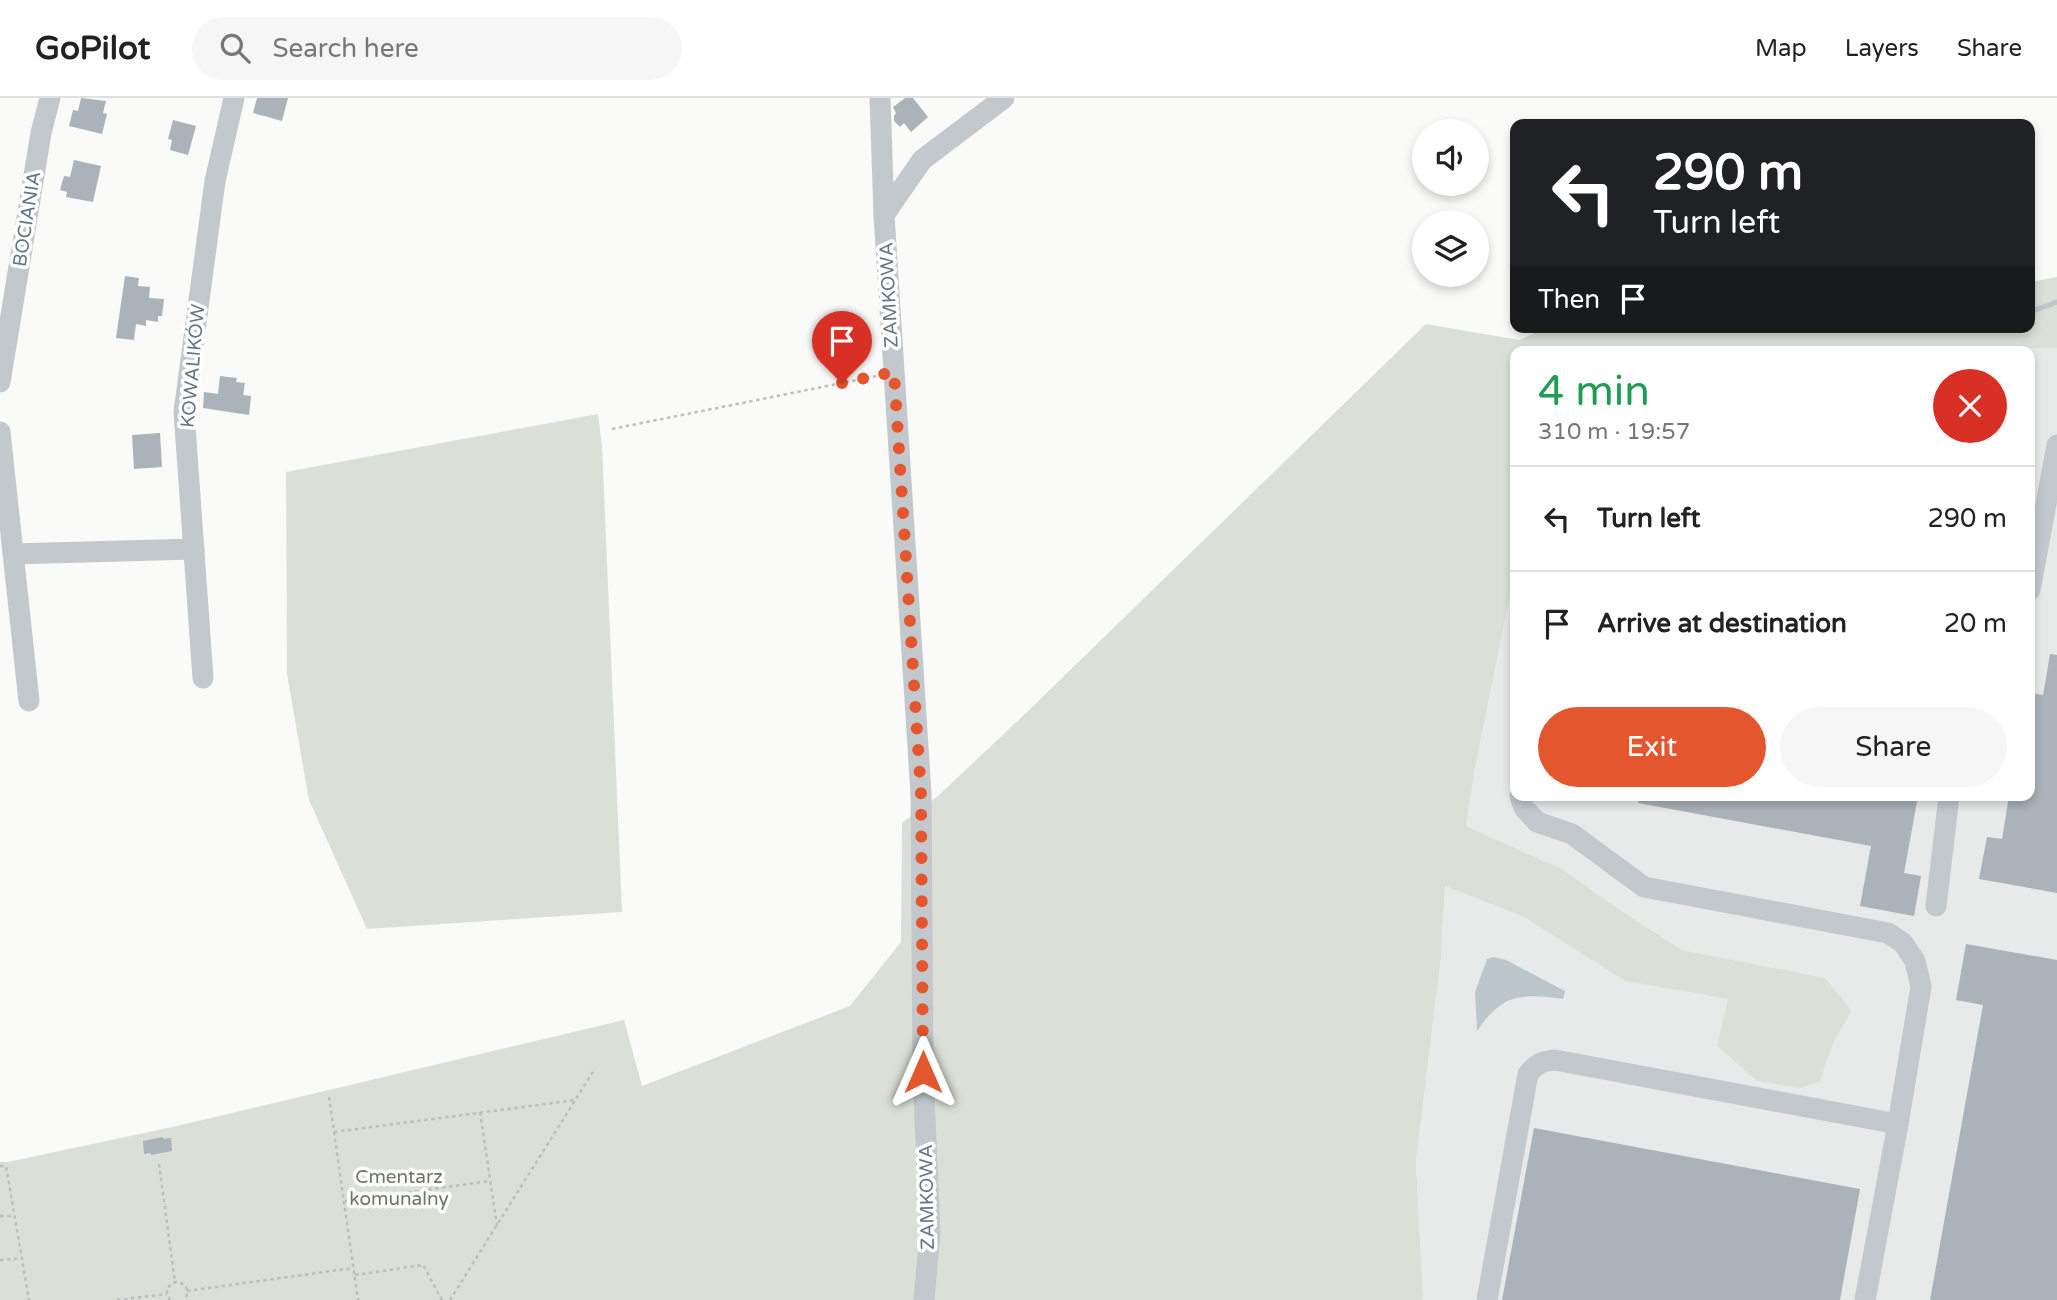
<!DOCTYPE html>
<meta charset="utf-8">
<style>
body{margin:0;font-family:"Varela Round",sans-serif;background:#f6f6f6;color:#222;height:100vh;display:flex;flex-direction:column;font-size:26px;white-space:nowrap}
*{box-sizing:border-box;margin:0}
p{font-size:23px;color:#767676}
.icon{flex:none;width:38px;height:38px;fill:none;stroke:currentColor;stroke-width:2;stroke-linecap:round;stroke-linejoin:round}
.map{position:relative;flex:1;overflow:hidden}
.panel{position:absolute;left:1510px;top:248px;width:525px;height:455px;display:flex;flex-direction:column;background:#fff;border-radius:14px;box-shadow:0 4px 10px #0003}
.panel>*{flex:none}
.hud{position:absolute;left:1510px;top:21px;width:525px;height:214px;border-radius:14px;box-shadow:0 4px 10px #0003;background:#202124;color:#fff;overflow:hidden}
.controls{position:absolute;left:1412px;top:21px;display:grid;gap:14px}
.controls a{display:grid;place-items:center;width:77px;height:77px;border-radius:50%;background:#fff;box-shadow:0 4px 10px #0003;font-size:35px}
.pin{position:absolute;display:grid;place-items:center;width:60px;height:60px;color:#fff;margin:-72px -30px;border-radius:50% 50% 50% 0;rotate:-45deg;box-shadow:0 0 7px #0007}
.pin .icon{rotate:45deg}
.me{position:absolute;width:77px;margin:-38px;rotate:0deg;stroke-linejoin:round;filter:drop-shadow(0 0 5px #0008)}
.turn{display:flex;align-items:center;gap:24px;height:147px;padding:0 28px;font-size:32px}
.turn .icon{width:91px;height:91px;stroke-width:2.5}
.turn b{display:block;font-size:49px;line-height:60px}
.then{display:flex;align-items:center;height:66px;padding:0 28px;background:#0003;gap:14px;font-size:26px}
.round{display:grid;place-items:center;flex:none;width:74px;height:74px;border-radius:37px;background:#f6f6f6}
.summary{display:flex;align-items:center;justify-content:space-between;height:119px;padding:0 28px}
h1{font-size:42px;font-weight:600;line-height:52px;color:#1e9e55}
.cta{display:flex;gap:14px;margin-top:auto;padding:14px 28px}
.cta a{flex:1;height:80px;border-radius:42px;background:#e4572e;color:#fff;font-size:28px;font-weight:600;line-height:80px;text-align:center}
.cta a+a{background:#f6f6f6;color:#222}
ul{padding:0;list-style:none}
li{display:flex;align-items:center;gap:21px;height:105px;padding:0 28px;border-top:2px solid #e0e0e0}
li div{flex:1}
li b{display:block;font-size:26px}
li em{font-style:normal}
header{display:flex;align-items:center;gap:42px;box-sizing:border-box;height:98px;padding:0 35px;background:#fff;border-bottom:2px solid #e0e0e0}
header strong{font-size:33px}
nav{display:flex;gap:38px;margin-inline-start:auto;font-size:24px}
.search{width:490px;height:63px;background:#f6f6f6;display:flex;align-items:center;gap:18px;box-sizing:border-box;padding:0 24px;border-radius:38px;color:#767676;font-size:26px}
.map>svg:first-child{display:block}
.built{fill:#e8e9e9}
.green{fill:#dadfd7}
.water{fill:#bbc7cb}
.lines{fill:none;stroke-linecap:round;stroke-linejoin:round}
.stream{stroke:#bbc7cb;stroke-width:5}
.building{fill:#aab3b9}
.path{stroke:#bbbfc2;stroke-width:2.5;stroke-dasharray:3.5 3.5;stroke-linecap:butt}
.minor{stroke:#c3c8cc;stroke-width:21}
.route{stroke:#e4572e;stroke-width:12;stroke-dasharray:0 21.6}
.labels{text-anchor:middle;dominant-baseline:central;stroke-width:7;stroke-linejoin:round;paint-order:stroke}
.street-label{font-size:19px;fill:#657683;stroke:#fff}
.park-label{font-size:19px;fill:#687a64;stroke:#fff}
</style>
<header>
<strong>GoPilot</strong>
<div class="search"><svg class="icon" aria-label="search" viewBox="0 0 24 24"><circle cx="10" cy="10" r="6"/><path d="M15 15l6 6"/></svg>Search here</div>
<nav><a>Map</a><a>Layers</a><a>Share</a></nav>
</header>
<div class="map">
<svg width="2057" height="1202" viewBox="0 0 2057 1202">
<rect width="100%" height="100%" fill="#fafaf8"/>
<path class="built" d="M1587,248L2057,250V1202H1423L1416,1063L1441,859L1445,788L1524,819L1625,883L1728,901L1820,983L1834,943L1852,913L1824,880L1682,852L1617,810L1562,771L1466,728L1474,675L1515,473L1516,698H2030V254H1573Z"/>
<g class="green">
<path d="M2057,179V250L1587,248L1573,254H1516L1515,473L1474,675L1466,728L1562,771L1617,810L1682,852L1825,880L1852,913L1834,943L1820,983L1801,990L1757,983L1717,948L1728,901L1625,883L1524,819L1445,788L1441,859L1416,1063L1423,1202H0V1064H8L177,1028L624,922L642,988L850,908L901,844L902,725L939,697L1025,616L1426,226L1519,242L1549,229H2030V184Z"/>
<path d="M598,316L602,348L622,814L367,831L309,702L287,576L286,374Z"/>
</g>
<path class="water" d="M1493,859L1506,862L1565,893L1563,901C1521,895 1502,896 1477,933L1475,894L1487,861Z"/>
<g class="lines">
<path class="stream" d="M2030,214L2057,204"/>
</g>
<g class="building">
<path d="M81,0L106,3L103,15L107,16L102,36L69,28L73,12L78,13Z"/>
<path d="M257,0H288L282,23L253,15Z"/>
<path d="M905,0H913L928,19L911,34L904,25L900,29L894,23V18L896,15L893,9Z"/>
<path d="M173,22L196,28L188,57L170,52L172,42L168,41Z"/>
<path d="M74,62L101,68L93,104L66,99L67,94L60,92L64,78L70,79Z"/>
<path d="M125,178L139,180L138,188L150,189L149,200L164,201L162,218H158V224L146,222V228L136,226L134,242L116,240Z"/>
<path d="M220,278L237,280L236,284L245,285L243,297L251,298L249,317L203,310L204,294L218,296Z"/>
<path d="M160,335L162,369L134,371L132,337Z"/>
<path d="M2050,556L2057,557V795L1979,781L1987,739L2002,741L2009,698H2030V595L2043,597Z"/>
<path d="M1639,698H1918L1904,775L1921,778L1914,818L1860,808L1871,748L1638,705Z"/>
<path d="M1966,846L2057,862V1202H1930L1983,907L1956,902Z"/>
<path d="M1534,1030L1860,1091L1840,1202H1502Z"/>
<path d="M163,1039V1041L171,1040L172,1053L151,1057V1055L144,1056L143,1043Z"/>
</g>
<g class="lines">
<g class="path">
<path d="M612,331L877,278"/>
<path d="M329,999L358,1202"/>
<path d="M480,1014L497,1128"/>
<path d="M334,1034L576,1002"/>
<path d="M159,1066L175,1184"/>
<path d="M0,1068H6L29,1202"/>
<path d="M345,1103L490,1083"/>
<path d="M0,1118H14"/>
<path d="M0,1162L22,1160"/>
<path d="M355,1177L423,1167L442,1202"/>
<path d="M187,1193L353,1170"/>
<path d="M117,1202L167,1196"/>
<path d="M170,1202L167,1196V1190L175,1184C186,1184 191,1194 184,1202"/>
<path d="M450,1202L594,972"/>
</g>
<g class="minor">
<path d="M880,0L884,117"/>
<path d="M0,284L41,35L50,0"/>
<path d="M0,334L29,603"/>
<path d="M13,456L194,451"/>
<path d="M2030,492L2057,347"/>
<path d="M203,580L184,314L215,83L234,0"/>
<path d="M1520,698L1524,710L1537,724L1572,736L1644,789L1888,835L1903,845L1915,863L1921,889L1898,1026L1865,1202"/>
<path d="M1936,808L1949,698"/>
<path d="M924,1202L930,1134L923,974L921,696L884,117L922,62L1004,0"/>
<path d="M1487,1202L1528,976C1536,966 1542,963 1555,962L1898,1026"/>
</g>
</g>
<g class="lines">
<path class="route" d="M842,285L894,274L921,696L923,974"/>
</g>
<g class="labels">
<g class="street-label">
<text transform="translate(27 121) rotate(-81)">BOCIANIA</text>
<text transform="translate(889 197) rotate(-93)">ZAMKOWA</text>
<text transform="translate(193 268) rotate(-85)">KOWALIKÓW</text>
<text transform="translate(927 1099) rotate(-91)">ZAMKOWA</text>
</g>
<g class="park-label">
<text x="399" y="1079">Cmentarz<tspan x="399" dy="22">komunalny</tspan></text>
</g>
</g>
</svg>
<div class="controls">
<a><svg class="icon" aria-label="sound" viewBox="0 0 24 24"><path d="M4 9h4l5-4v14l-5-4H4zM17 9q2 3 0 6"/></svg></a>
<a><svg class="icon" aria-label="layers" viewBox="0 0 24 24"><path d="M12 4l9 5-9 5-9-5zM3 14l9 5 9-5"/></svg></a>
</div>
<div class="pin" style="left:842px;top:285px;background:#d93025"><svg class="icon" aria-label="arrive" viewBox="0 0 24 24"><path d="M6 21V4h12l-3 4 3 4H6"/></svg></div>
<svg class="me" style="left:923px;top:974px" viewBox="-20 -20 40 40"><path d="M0-17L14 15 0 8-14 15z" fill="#e4572e" stroke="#fff" stroke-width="4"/></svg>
<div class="hud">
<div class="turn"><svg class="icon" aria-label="left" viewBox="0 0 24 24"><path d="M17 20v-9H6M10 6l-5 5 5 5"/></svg><div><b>290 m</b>Turn left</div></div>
<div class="then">Then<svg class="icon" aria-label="arrive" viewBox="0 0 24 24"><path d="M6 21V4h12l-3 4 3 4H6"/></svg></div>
</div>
<section class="panel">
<div class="summary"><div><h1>4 min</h1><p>310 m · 19:57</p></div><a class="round" style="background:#d93025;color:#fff"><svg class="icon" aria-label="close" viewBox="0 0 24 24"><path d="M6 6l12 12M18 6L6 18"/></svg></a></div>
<ul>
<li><svg class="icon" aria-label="left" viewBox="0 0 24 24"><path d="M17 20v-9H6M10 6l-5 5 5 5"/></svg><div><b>Turn left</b></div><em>290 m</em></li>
<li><svg class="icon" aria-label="arrive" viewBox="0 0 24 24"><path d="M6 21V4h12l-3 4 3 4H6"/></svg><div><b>Arrive at destination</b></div><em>20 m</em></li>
</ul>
<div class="cta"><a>Exit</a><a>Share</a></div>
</section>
</div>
